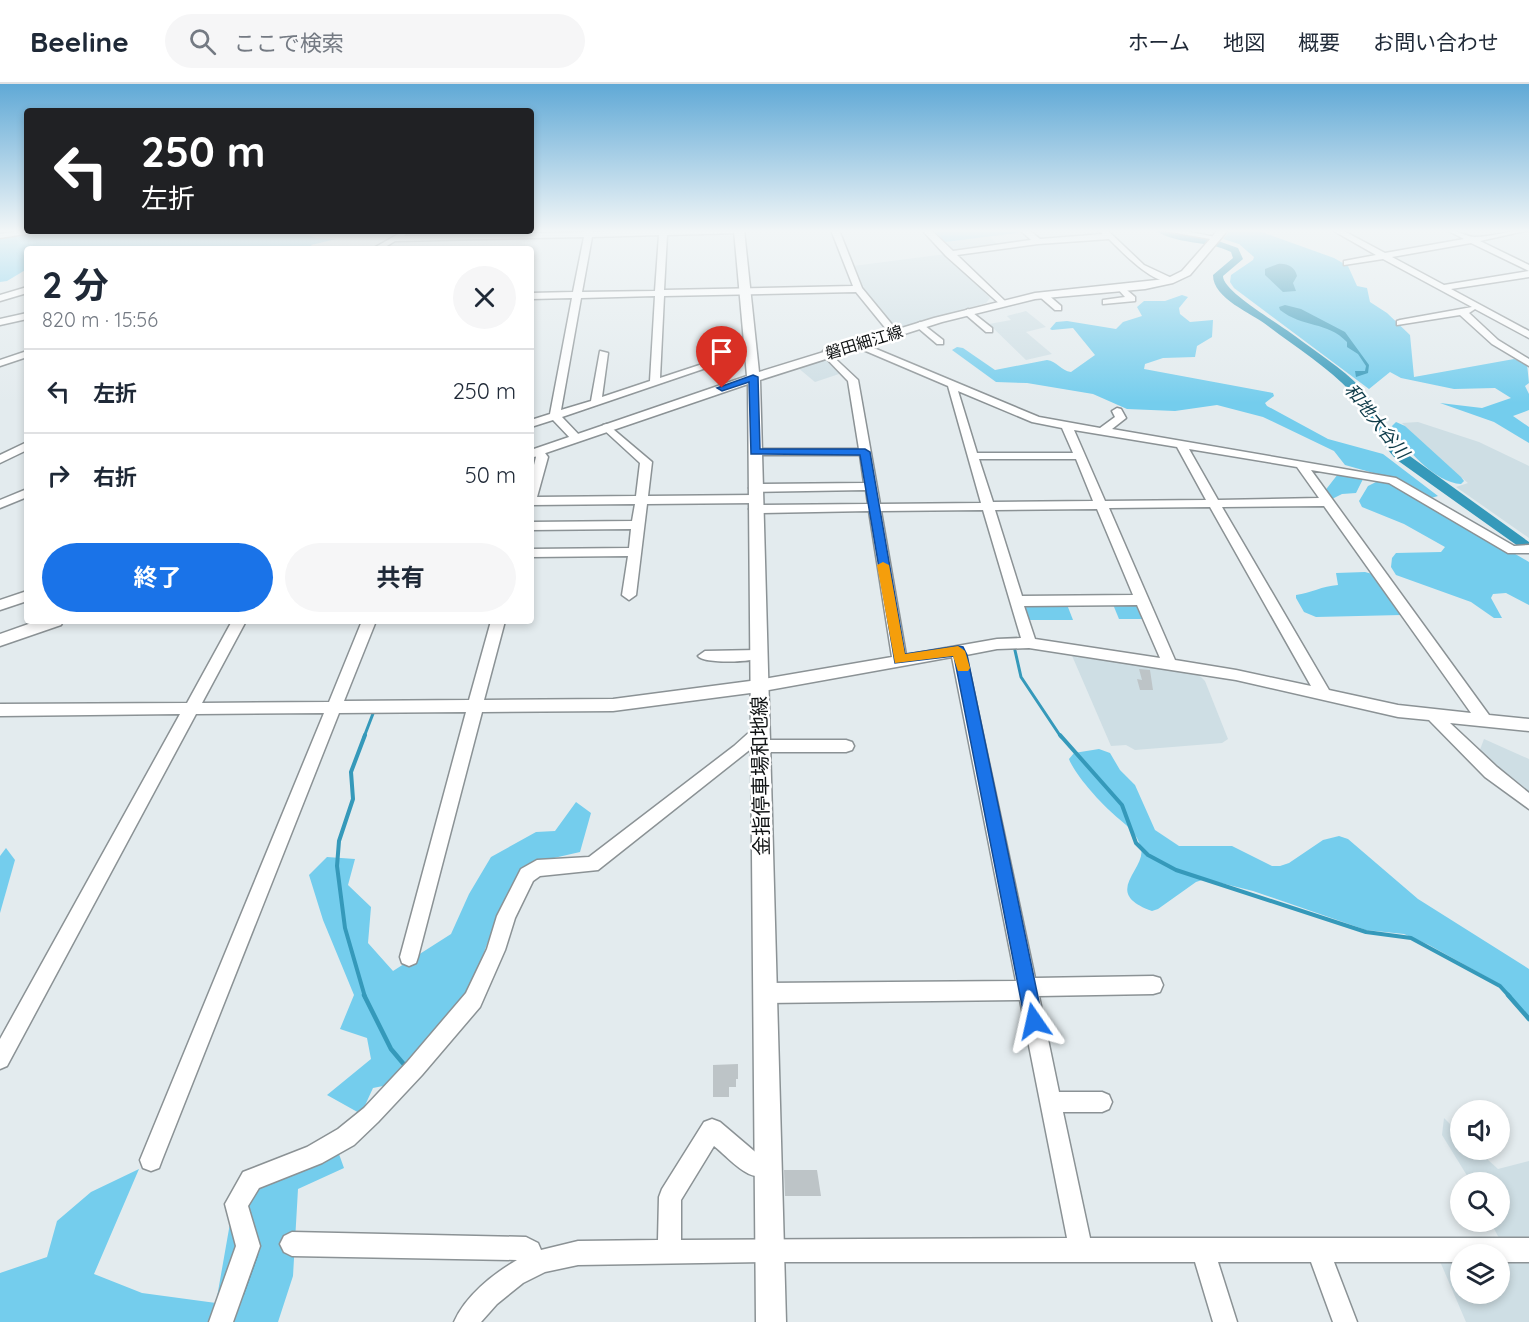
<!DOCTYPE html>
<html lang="ja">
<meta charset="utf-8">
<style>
body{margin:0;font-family:Quicksand,"Noto Sans JP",sans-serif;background:#f6f6f7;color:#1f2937;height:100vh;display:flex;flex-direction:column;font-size:22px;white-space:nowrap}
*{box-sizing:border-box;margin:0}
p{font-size:20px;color:#747a83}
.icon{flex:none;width:33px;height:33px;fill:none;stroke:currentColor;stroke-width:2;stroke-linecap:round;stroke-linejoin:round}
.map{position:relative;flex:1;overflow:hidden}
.drawer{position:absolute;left:24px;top:162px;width:510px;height:378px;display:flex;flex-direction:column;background:#fff;border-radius:6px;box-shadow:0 3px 9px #0003}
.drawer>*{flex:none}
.top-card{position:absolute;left:24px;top:24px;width:510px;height:126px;border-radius:6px;box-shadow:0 3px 9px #0003;background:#202124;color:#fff;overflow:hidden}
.tools{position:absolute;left:1450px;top:1016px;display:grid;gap:12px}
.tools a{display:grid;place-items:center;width:60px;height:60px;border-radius:50%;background:#fff;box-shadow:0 3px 9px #0003;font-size:30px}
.pin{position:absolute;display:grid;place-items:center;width:51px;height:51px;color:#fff;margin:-62px -26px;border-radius:50% 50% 50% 0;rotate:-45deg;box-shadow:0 0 6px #0007}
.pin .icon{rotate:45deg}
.me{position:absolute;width:66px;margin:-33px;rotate:349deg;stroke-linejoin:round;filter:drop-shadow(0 0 4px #0008)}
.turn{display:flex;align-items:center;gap:21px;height:126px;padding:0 18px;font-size:27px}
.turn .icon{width:78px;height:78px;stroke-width:2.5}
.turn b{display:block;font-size:42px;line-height:51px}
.round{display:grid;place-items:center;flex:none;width:63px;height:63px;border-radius:32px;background:#f6f6f7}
.headline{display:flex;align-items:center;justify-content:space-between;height:102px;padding:0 18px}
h1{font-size:36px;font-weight:700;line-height:45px}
.cta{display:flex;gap:12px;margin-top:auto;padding:12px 18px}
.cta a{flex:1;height:69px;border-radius:36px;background:#1a73e8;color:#fff;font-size:24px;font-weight:700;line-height:69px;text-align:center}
.cta a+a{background:#f6f6f7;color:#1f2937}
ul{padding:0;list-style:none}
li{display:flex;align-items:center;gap:18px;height:84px;padding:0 18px;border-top:2px solid #e0e1e3}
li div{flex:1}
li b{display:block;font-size:22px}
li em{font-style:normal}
header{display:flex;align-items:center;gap:36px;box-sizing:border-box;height:84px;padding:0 30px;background:#fff;border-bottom:2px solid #e0e1e3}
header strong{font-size:28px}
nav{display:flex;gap:33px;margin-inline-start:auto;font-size:21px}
.search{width:420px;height:54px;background:#f6f6f7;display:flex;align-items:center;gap:15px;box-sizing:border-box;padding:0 21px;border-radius:33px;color:#747a83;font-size:22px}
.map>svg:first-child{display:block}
.built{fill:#cedee4}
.green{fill:#74cded}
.water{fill:#3599ba}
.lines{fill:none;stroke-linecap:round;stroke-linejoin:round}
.stream-far2{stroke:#3599ba;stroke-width:3}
.stream-far1{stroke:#3599ba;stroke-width:4}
.stream{stroke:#3599ba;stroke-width:4.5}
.river{fill:#3599ba;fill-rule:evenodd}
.building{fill:#bdc4c7}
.minor-casing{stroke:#8b9295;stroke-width:3}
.major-casing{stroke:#8b9295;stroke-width:3}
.minor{fill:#fff;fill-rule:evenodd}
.major{fill:#fff;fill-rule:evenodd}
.route{fill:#1a73e8;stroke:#114b97;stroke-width:1.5}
.slow{fill:#f59e0b}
.labels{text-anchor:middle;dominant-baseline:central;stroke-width:5;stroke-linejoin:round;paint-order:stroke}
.far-street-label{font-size:16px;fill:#0f1213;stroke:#fff}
.far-water-label{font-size:18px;font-style:italic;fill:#0d3a48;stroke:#fff}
.street-label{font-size:20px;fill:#0f1213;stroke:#fff}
</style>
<header>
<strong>Beeline</strong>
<div class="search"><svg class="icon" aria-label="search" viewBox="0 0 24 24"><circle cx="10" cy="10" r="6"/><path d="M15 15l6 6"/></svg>ここで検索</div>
<nav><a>ホーム</a><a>地図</a><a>概要</a><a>お問い合わせ</a></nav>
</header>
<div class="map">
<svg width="1529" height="1238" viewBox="0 0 1529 1238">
<rect width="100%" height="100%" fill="#e3ebee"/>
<g class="built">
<path d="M930,146H1019L1022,149L990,153L999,162L953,168Z"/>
<path d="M946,170L990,214L986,219L892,246L860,204L853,182Z"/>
<path d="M1026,227L1046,243L1026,248L1052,270L1026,276L989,240L1011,236L1007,232Z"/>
<path d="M828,273L845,288L815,298L797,283Z"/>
<path d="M1418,338L1479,358L1529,382V454L1456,403L1468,399L1436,373L1402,339Z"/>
<path d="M1070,567L1195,587L1205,597L1228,655L1222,659L1135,666L1126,661L1111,662Z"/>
<path d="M1484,655L1529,675V714L1478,671Z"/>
<path d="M1444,1034L1461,1051V1065H1476L1498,1085L1529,1077V1155L1501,1158L1490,1137H1500V1098H1471L1442,1051Z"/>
<path d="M1439,1175H1461V1209H1500V1175H1529V1238H1466Z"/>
</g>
<g class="green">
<path d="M934,146H1020L1023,148L945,158Z"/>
<path d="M1231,146H1256L1334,174L1348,182L1357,202L1367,204L1370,218L1387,229L1410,251L1414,293L1514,275L1527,280L1529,299L1525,302L1529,310V326L1513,332L1529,343V359L1494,338L1440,319L1482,324L1511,314L1495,304L1454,305L1401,294L1390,288L1369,305L1234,204L1230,198L1231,191L1253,176L1254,173L1239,160L1223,155Z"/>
<path d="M56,147H298L316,154L336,155L311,161L314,165H27V185L7,197L0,198V155Z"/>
<path d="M1182,211L1188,213L1179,224L1180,230L1190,238L1213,236L1212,253L1197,262L1195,273L1163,274L1145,280L1144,285L1273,309L1274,312L1265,319L1267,322L1328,355L1383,370L1438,412L1431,414L1402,397L1345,381L1334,367L1263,333L1217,321L1175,327L1127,325L1093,310L1027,299L996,298L952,266L957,263L963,264L995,286L1047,276C1057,277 1061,287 1071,288L1095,271L1073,244L1052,246L1050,245L1056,238L1067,237L1116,245L1123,238L1142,232L1137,223L1144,217H1165Z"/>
<path d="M1396,338L1405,342L1461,393L1464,397L1461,400C1435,399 1403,363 1392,342Z"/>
<path d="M1338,390L1363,395L1356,409L1342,410L1332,415L1324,408Z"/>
<path d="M1380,396L1391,398L1529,478V521L1506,509L1493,510L1491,514L1502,534H1494L1471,518L1396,491L1391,483L1392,474L1396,469L1441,468L1445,463L1404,440L1362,423L1359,417L1368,402Z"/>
<path d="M1365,488L1376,491L1402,528L1401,531L1316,533L1304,528L1296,514V511C1311,509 1322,502 1338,501L1336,489Z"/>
<path d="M1066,518L1073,536H1026L1023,519Z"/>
<path d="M1112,518H1139L1148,535H1119Z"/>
<path d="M1099,665L1110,669L1120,686L1135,701L1155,746L1179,762H1232L1272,782H1280L1289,779L1323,756L1339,752L1348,755L1418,815L1529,885V933L1501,901L1429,861L1404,850L1366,846L1253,807L1205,795L1196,798L1158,825L1152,827C1100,809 1147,785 1141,764C1136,745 1122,739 1109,726C1098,716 1074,689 1069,675L1074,669Z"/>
<path d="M576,718L591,729L580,768L532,779L491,850L467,912L388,1001L373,1004L361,1030L327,1011L371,975L367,954L340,945L354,911L323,836L309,791L327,773L355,775L348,801L371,823L368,859L393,887L451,850L469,810L491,773L536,748L555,747Z"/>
<path d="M6,764L15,776L0,829V772Z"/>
<path d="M335,1059L344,1084L298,1105L293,1192L278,1238H0V1189L47,1173L57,1137L91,1108L139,1085L94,1190L142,1209L216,1219L236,1105Z"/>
</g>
<g class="water">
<path d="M1278,180C1287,179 1295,183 1297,192L1293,199L1296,207L1283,208L1265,191V185Z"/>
<path d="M1285,221L1301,225L1345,248L1369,281L1368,289L1356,293L1355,287H1365L1366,282L1358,270L1347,263V258C1327,237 1303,244 1280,226L1279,223Z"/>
</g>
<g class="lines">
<g class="stream-far2">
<path d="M1014,562L1021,593L1061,653"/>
<path d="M364,653L374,627"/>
</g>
<g class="stream-far1">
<path d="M365,651L351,688L353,715L339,757L337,782L345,844L365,913"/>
<path d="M1060,651L1122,721L1136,759L1148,771L1176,786L1366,848L1411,854L1500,902L1510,913"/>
</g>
<g class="stream">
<path d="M364,911L391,965L407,984"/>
<path d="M1508,911L1529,935"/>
<path d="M242,1210L256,1171"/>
</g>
<path class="river" d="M1155,146L1207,153L1238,164L1243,175L1223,192C1223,208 1280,240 1295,252C1316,268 1342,284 1360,303C1379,323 1387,351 1407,370L1529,458V470L1397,376C1377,356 1370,328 1351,308C1329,284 1294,262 1268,242C1252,229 1213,215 1213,191L1233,174L1231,168C1208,156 1175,161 1155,146Z"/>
</g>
<g class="building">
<path d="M1139,585L1150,586L1153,606H1140L1137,595L1142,596Z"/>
<path d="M738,980V995H736V1003H729V1013H713V981Z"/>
<path d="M784,1086H817L821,1112H785Z"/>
</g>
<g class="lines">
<g class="minor-casing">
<g id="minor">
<path d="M27,146L44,147L0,154V150Z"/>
<path d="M585,146H593V148L742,146L739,149L667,151L664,206L853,202L831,146H839L862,204L899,249L891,251L856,208L664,212L660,294L748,265L756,267L562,333L582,354L576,357L572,356L553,336L531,343V336L550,330L572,214L531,215V209L573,208L584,153L395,157L382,165H372L402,148L406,150L404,152L585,148ZM659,151L655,207L582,208L592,153ZM655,212L650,297L602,313L608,269L600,267L591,317L561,326L581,214Z"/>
<path d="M922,146H931L953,167L1031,156L1020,146H1029L1040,155L1103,150L1097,146H1107L1144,181L1176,196C1159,207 1121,167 1109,155L1038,160L957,171L1005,217L1006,219L1002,222L946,172Z"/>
<path d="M1160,146H1180L1220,154L1216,156Z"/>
<path d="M1332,146H1342L1385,169L1464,155L1447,146C1458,146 1466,153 1475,153C1493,153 1511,146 1529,146L1480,157L1529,181V187L1471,159L1392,173L1444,201L1529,187V193L1451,205L1529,247V254L1475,225L1469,229L1498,256L1529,275V282L1492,260L1460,231L1397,241V237L1400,236L1472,223L1383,175L1344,181V177L1376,171Z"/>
<path d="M1121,201L1135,213V217L1103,220V216L1125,213L1117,204Z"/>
<path d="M27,203V209L0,217V211Z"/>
<path d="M1040,209H1046L1061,222V226H1055L1040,213Z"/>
<path d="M968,225L992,244V248H986L965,230L963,228Z"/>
<path d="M27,229V235L0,241V235Z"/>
<path d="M920,238L943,256V260H937L917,243L915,241Z"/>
<path d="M857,257L1039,333L1100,344L1115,333L1112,327L1117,324L1121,325L1126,334L1112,345L1396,394L1514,462L1529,461V469H1508L1389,399L1311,386L1489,631L1529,635V647L1450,639L1497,683L1529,709V725L1485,693L1429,636L1398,633L1236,596L1029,564L997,565L966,571L1035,894L1153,892L1160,894L1163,901L1160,908L1153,910L1039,912L1059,1008H1102L1109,1011L1112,1018L1109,1025L1102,1028H1063L1090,1154H1529V1178H1500V1170H1461V1178H1334L1357,1238H1333L1311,1178H1218L1237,1238H1213L1195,1178H770L578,1181L545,1188L523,1199L497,1220L481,1238H454C465,1212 493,1190 517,1176L292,1172L284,1168L280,1160L284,1152L292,1148L526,1153L538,1159L541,1166L578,1157L658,1156L659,1113L662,1105L704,1038L712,1035L720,1038L760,1072L768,1071L776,1074L779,1082L776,1090C749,1101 734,1078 714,1062L681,1116V1156L1067,1154L1020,916L765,919L758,916L755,909L758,902L765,899L1016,897L952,573L758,608L613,627L482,628L418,873L416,879L409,882L402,879L400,873L466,628L339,629L162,1076L159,1084L151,1087L143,1084L140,1076L324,629L196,630L7,982L0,985V955L180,630L0,632V620L187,619L232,537H246L202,619L329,618L362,537H376L344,617L469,616L491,537H505L484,616L613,615L758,596L892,573L869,427L755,429L749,425L755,421L868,420L866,406L755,408L749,404L755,400L864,399L860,371H755L749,368L755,365H859L848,297L823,271V267L826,266L858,296L880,420L981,419L948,302L854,262V258ZM958,307L1032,338L1062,344L1073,369H977ZM1074,346L1177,363L1206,416L1105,417ZM1189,365L1297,383L1319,414L1218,416ZM979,375H1076L1093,417L993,418ZM1324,422L1471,629L1398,621L1329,606L1222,423ZM1210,423L1311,602L1236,586L1175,576L1109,424ZM1097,425L1133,511L1022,512L995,426ZM983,426L1021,554L997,555L906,571L881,427ZM1137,521L1160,574L1035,555L1024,522Z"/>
<path d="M27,267V273L0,282V276Z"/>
<path d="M607,340L652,378L648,412L755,411L761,415L755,419L647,420L636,511L629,516L622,511L628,472L531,473V465L629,464L631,445L531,446V438L632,437L635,420L531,421V393L536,373L532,367L538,364L542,365L548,373L537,413L636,412L640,379L603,345V341Z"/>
<path d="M27,358V366L0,379V371Z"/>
<path d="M27,405V413L0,424V416Z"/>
<path d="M27,507V517L0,526V516Z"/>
<path d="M758,566L765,571C760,579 703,580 698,572L705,567Z"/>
<path d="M759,642L764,644L767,648L761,656H846L852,658L854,662L852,666L846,668H759L752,664L598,786L540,792L533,797L515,834L505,866L480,923L422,991L378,1038L354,1061L322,1079L259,1104L248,1122L260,1162L233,1238H209L236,1162L225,1120L243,1088L307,1063L338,1045L364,1024L408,977L466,909L487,865L497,832L521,785L537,776L589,773L734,662L754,644Z"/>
</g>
</g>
<g class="major-casing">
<g id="major">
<path d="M734,146H744L759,288L934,234L1035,209L1166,195L1182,187L1218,146H1228L1190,191L1173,199L1145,205L1035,215L942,238L760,296L786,1238H756L748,300L531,374V366L747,292Z"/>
<path d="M37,537H63L61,541L0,562V550Z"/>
</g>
</g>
<use href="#minor" class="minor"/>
<use href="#major" class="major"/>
</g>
<linearGradient id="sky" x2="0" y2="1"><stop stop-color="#60a9d6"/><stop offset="0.46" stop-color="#f2f6f7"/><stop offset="1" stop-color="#f2f6f7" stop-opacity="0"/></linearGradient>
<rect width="1529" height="319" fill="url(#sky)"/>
<path class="route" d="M753,291L758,293L760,365H865L870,368L905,570L958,562L963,563L967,571L1043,937L1040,943L1034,946L1028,943L1025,937L954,572L895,579L860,371L751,370L749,298L722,307L717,304Z"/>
<path class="slow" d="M883,478L889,481L905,570L958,562L965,567L970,584L968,587H958L953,572L895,579L877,481Z"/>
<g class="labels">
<g class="far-street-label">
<text transform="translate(864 258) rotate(-17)">磐田細江線</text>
</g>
<g class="far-water-label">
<text transform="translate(1377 337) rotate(51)">和地大谷川</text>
</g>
<g class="street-label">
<text transform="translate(760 692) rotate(-91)">金指停車場和地線</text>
</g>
</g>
</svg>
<div class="tools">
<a><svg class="icon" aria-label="sound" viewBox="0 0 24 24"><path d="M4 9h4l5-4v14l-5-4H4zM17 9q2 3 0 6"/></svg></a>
<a><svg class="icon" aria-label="search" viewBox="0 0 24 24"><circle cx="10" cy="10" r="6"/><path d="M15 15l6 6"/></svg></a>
<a><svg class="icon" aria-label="layers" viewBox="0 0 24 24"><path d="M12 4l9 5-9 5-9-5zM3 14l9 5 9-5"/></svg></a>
</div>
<div class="pin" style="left:722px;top:304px;background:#d93025"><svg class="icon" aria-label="arrive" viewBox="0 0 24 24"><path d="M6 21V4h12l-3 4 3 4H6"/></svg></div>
<svg class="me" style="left:1034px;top:937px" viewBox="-20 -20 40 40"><path d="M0-17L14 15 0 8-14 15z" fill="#1a73e8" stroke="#fff" stroke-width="4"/></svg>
<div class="top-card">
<div class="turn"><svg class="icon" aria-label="left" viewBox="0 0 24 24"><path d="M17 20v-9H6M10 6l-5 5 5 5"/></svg><div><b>250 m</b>左折</div></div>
</div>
<section class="drawer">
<div class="headline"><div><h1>2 分</h1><p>820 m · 15:56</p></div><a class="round"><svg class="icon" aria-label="close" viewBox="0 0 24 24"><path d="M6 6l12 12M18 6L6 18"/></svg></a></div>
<ul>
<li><svg class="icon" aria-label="left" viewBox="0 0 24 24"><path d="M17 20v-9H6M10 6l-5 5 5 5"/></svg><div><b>左折</b></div><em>250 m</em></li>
<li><svg class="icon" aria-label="right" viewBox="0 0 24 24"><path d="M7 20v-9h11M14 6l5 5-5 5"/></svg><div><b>右折</b></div><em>50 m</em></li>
</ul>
<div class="cta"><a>終了</a><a>共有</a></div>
</section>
</div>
